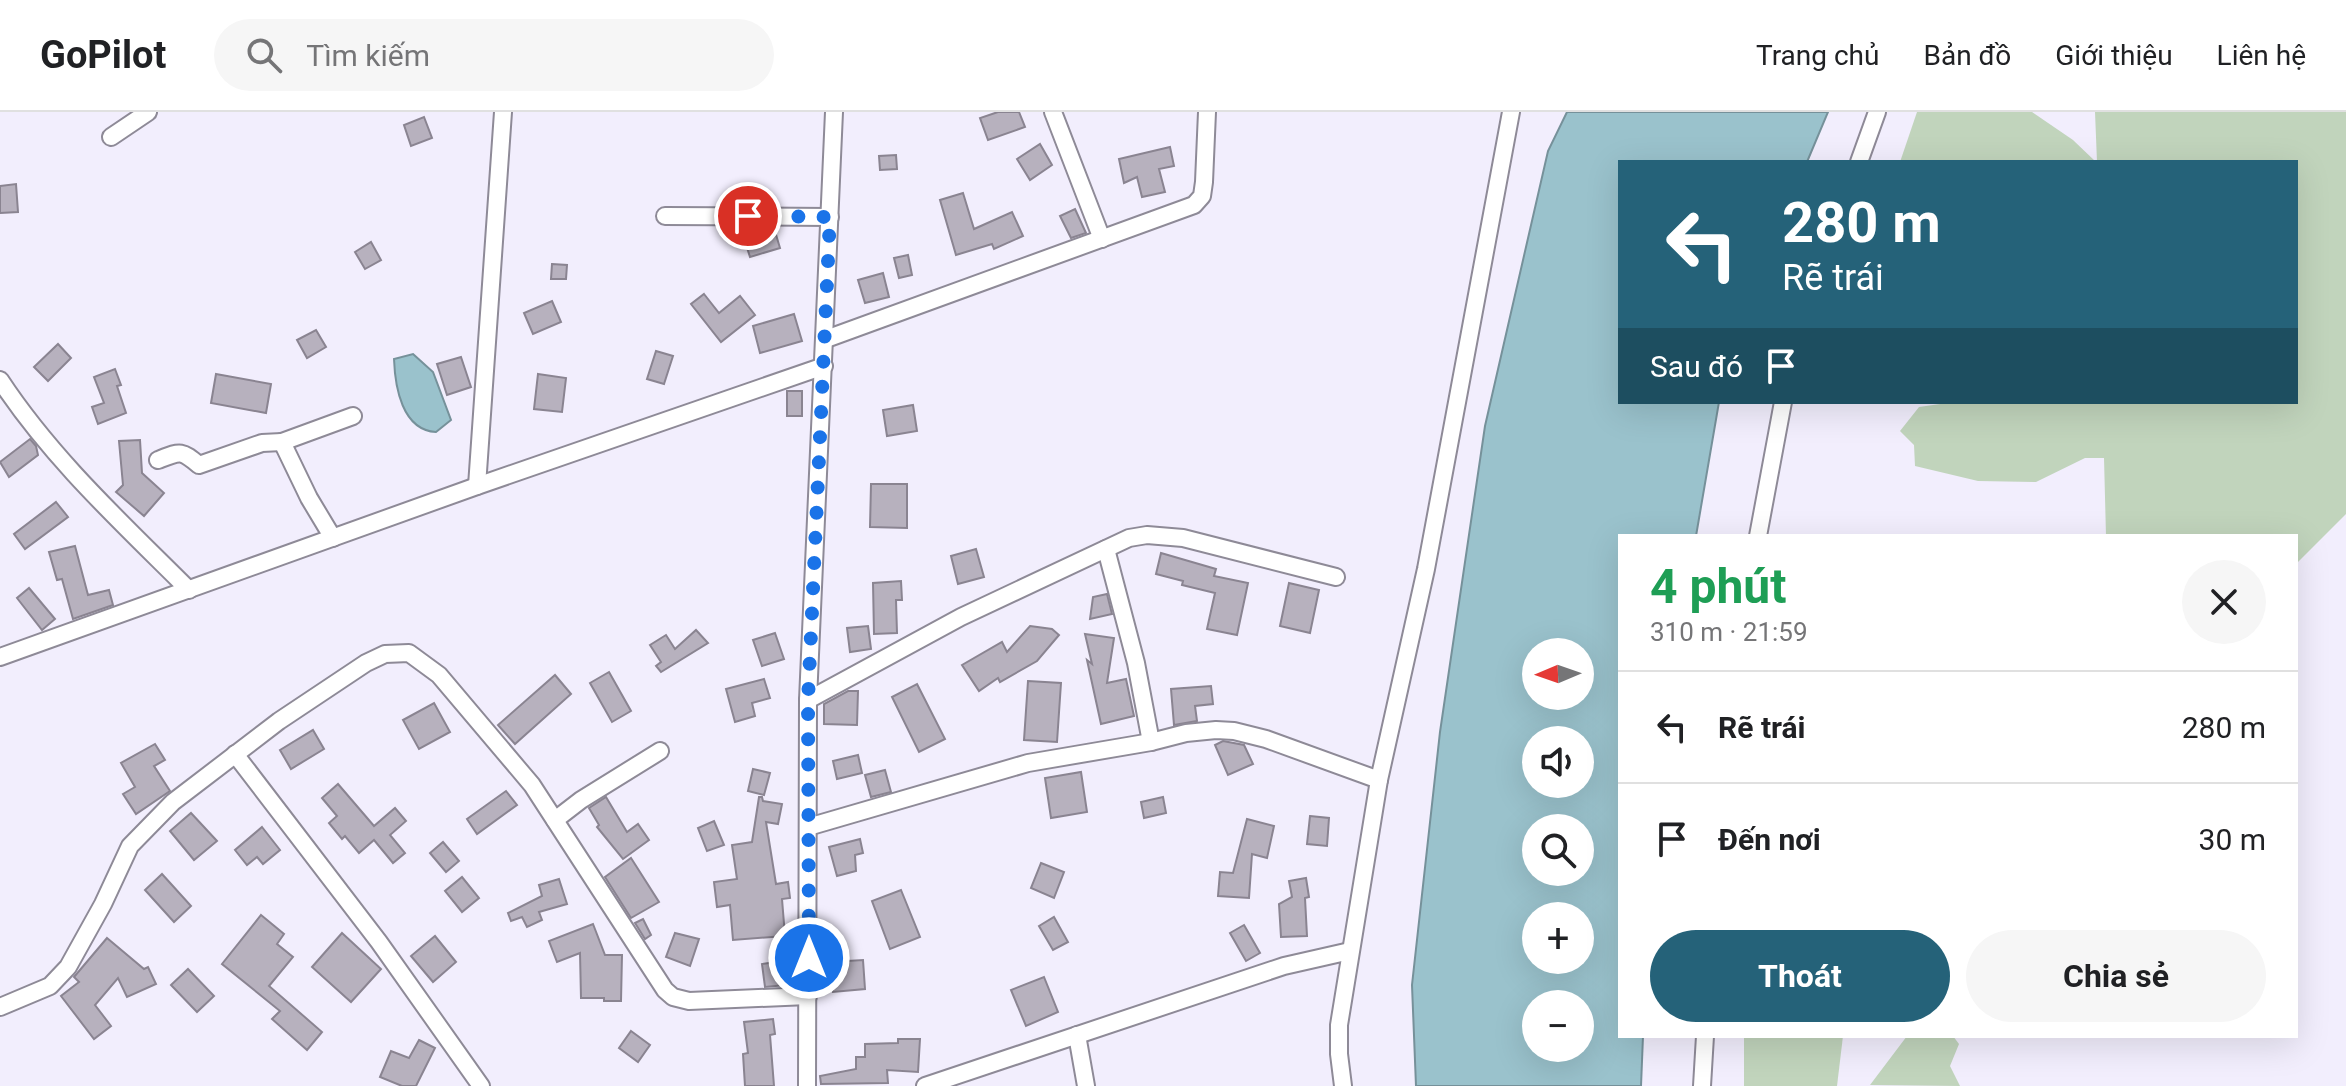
<!DOCTYPE html>
<html lang="vi">
<meta charset="utf-8">
<style>
body{margin:0;font-family:Roboto,sans-serif;background:#f6f6f6;color:#202124;height:100vh;display:flex;flex-direction:column;font-size:30px;white-space:nowrap}
*{box-sizing:border-box;margin:0}
p{font-size:26px;color:#757577}
.icon{flex:none;width:44px;height:44px;fill:none;stroke:currentColor;stroke-width:2;stroke-linecap:round;stroke-linejoin:round}
.map{position:relative;flex:1;overflow:hidden}
.details{position:absolute;left:1618px;top:422px;width:680px;height:504px;display:flex;flex-direction:column;background:#fff;border-radius:0px;box-shadow:0 8px 32px #0002}
.details>*{flex:none}
.top-card{position:absolute;left:1618px;top:48px;width:680px;height:244px;border-radius:0px;box-shadow:0 8px 32px #0002;background:#256279;color:#fff;overflow:hidden}
.needle{width:52px;rotate:268deg}
.buttons{position:absolute;left:1522px;top:526px;display:grid;gap:16px}
.buttons a{display:grid;place-items:center;width:72px;height:72px;border-radius:50%;background:#fff;box-shadow:0 8px 32px #0002;font-size:40px}
.pin{position:absolute;display:grid;place-items:center;width:68px;height:68px;color:#fff;margin:-34px;border:4px solid #fff;border-radius:50%;box-shadow:0 2px 8px #0007}
.me{position:absolute;width:88px;margin:-44px;rotate:0deg;stroke-linejoin:round;filter:drop-shadow(0 0 6px #0008)}
.turn{display:flex;align-items:center;gap:28px;height:168px;padding:0 32px;font-size:36px}
.turn .icon{width:104px;height:104px;stroke-width:2.5}
.turn b{display:block;font-size:56px;line-height:68px}
.then{display:flex;align-items:center;height:76px;padding:0 32px;background:#0003;gap:16px;font-size:30px}
.round{display:grid;place-items:center;flex:none;width:84px;height:84px;border-radius:42px;background:#f6f6f6}
.head{display:flex;align-items:center;justify-content:space-between;height:136px;padding:0 32px}
h1{font-size:48px;font-weight:700;line-height:60px;color:#1e9e55}
.button{display:flex;gap:16px;margin-top:auto;padding:16px 32px}
.button a{flex:1;height:92px;border-radius:48px;background:#256279;color:#fff;font-size:32px;font-weight:700;line-height:92px;text-align:center}
.button a+a{background:#f6f6f6;color:#202124}
ul{padding:0;list-style:none}
li{display:flex;align-items:center;gap:24px;height:112px;padding:0 32px;border-top:2px solid #e0e0e0}
li div{flex:1}
li b{display:block;font-size:30px}
li em{font-style:normal}
header{display:flex;align-items:center;gap:48px;box-sizing:border-box;height:112px;padding:0 40px;background:#fff;border-bottom:2px solid #e0e0e0}
header strong{font-size:38px}
nav{display:flex;gap:44px;margin-inline-start:auto;font-size:28px}
.search{width:560px;height:72px;background:#f6f6f6;display:flex;align-items:center;gap:20px;box-sizing:border-box;padding:0 28px;border-radius:44px;color:#757577;font-size:30px}
.map>svg:first-child{display:block}
.green{fill:#c1d4bc}
.water{fill:#9ac2cc;stroke:#76919a;stroke-width:2;fill-rule:evenodd}
.building{fill:#b7b1be;stroke:#8a8491;stroke-width:2}
.lines{fill:none;stroke-linecap:round;stroke-linejoin:round}
.minor-casing{stroke:#8e8a97;stroke-width:20}
.minor{stroke:#fff;stroke-width:16}
.route{stroke:#1a73e8;stroke-width:14;stroke-dasharray:0 25.2}
</style>
<header>
<strong>GoPilot</strong>
<div class="search"><svg class="icon" aria-label="search" viewBox="0 0 24 24"><circle cx="10" cy="10" r="6"/><path d="M15 15l6 6"/></svg>Tìm kiếm</div>
<nav><a>Trang chủ</a><a>Bản đồ</a><a>Giới thiệu</a><a>Liên hệ</a></nav>
</header>
<div class="map">
<svg width="2346" height="974" viewBox="0 0 2346 974">
<rect width="100%" height="100%" fill="#f2eefd"/>
<g class="green">
<path d="M1917,0H2032L2073,28L2096,50H1900Z"/>
<path d="M2095,0H2346V402L2296,452V424H2106L2104,346H2085L2036,370L1978,369L1915,354L1914,333L1900,319L1919,295L1954,290H2296V50H2097Z"/>
<path d="M1744,924H1843L1837,974H1744Z"/>
<path d="M1907,924H1953L1959,932L1950,954L1960,974L1870,973Z"/>
</g>
<g class="water">
<path d="M1567,0H1828L1807,50H1620V290H1719L1696,424H1620V924H1643L1641,974H1416L1412,873L1440,620L1485,314L1548,39ZM1536,540H1580V584H1536ZM1536,628H1580V672H1536ZM1536,716H1580V760H1536ZM1536,804H1580V848H1536ZM1536,892H1580V936H1536Z"/>
<path d="M413,242L433,260L451,308L436,320C402,318 395,275 394,247Z"/>
</g>
<g class="building">
<path d="M998,0H1019L1025,15L988,28L980,6Z"/>
<path d="M424,5L432,26L411,34L404,13Z"/>
<path d="M1040,32L1052,53L1030,68L1017,47Z"/>
<path d="M1170,35L1174,54L1159,57L1165,80L1142,85L1137,65L1124,71L1119,47Z"/>
<path d="M896,43L897,57L880,58L879,44Z"/>
<path d="M16,72L18,100L0,101V74Z"/>
<path d="M963,81L974,117L1012,100L1023,124L994,137L992,132L956,143L940,88Z"/>
<path d="M1075,97L1086,121L1071,126L1060,104Z"/>
<path d="M755,116H774L780,136L750,145L742,120Z"/>
<path d="M371,130L381,148L365,157L355,140Z"/>
<path d="M908,143L912,163L899,166L894,146Z"/>
<path d="M552,152L567,153L566,167H551Z"/>
<path d="M883,161L889,185L865,191L858,168Z"/>
<path d="M704,182L719,201L740,184L755,203L721,230L691,192Z"/>
<path d="M552,189L561,210L533,222L524,201Z"/>
<path d="M794,202L802,229L760,241L753,214Z"/>
<path d="M316,218L326,235L307,246L297,228Z"/>
<path d="M58,232L71,246L48,269L34,255Z"/>
<path d="M656,239L673,244L664,272L647,267Z"/>
<path d="M461,245L471,275L447,283L437,252Z"/>
<path d="M115,257L121,273L117,274L126,301L98,312L92,295L104,291L94,265Z"/>
<path d="M216,262L271,272L266,301L211,291Z"/>
<path d="M538,262L566,266L562,300L534,297Z"/>
<rect x="787" y="279" width="15" height="25"/>
<path d="M913,293L917,319L887,324L883,298Z"/>
<path d="M30,327L36,334L38,343L9,365L0,350Z"/>
<path d="M140,328L142,361L164,381L144,404L116,380L123,373L119,329Z"/>
<path d="M871,372H907V416L870,415Z"/>
<path d="M56,390L68,405L25,437L14,422Z"/>
<path d="M75,434L88,483L109,478L113,493L73,507L62,467L57,468L49,440Z"/>
<path d="M976,437L984,465L958,472L951,444Z"/>
<path d="M1161,441L1216,457L1214,464L1248,471L1237,523L1207,517L1215,481L1182,473L1183,469L1156,462Z"/>
<path d="M901,469L902,488H896L897,521L874,522L873,471Z"/>
<path d="M1289,471L1319,478L1310,521L1280,514Z"/>
<path d="M29,476L55,507L42,518L17,486Z"/>
<path d="M1107,482L1112,502L1090,507L1093,485Z"/>
<path d="M868,514L871,537L850,540L847,516Z"/>
<path d="M1030,514L1052,517L1059,523L1037,549L1000,570L998,566L979,579L962,553L1002,530L1007,540Z"/>
<path d="M696,518L708,531L661,560L656,554L661,550L650,533L666,523L675,537Z"/>
<path d="M775,521L784,547L762,554L753,528Z"/>
<path d="M1085,522L1114,526L1107,571L1126,567L1134,604L1101,612L1087,548L1092,552Z"/>
<path d="M609,560L631,599L612,610L590,571Z"/>
<path d="M555,563L571,582L515,632L498,613Z"/>
<path d="M764,567L770,586L752,591L755,604L735,610L726,577Z"/>
<path d="M1028,569L1061,571L1057,630L1024,628Z"/>
<path d="M917,572L945,627L919,640L892,585Z"/>
<path d="M1211,574L1213,592L1195,594L1197,609L1174,613L1171,577Z"/>
<path d="M848,579H858L857,613L824,612V592Z"/>
<path d="M434,591L450,620L419,637L403,608Z"/>
<path d="M313,618L324,637L291,657L280,638Z"/>
<path d="M1223,629L1244,633L1253,652L1228,663L1215,633Z"/>
<path d="M155,632L165,648L154,654L170,679L136,702L123,682L135,675L121,651Z"/>
<path d="M858,643L862,661L837,667L833,649Z"/>
<path d="M753,657L770,661L764,683L748,679Z"/>
<path d="M885,658L891,680L871,685L865,663Z"/>
<path d="M1081,660L1087,700L1051,706L1045,666Z"/>
<path d="M338,672L374,714L395,696L406,709L390,723L405,741L393,751L374,728L359,741L345,724L342,727L329,711L337,704L322,686Z"/>
<path d="M506,679L517,693L477,722L467,707Z"/>
<path d="M606,685L627,720L638,712L649,728L623,747L597,715L599,713L589,696Z"/>
<path d="M759,685H762L763,689L782,692L778,712L766,710L776,772L788,770L790,786L782,787L785,824L733,828L730,793L717,795L714,770L737,767L732,733L752,730Z"/>
<path d="M1163,685L1166,701L1144,706L1141,690Z"/>
<path d="M191,701L217,729L194,748L170,719Z"/>
<path d="M1310,704L1329,706L1327,734L1307,732Z"/>
<path d="M1247,707L1274,714L1267,746L1252,742L1249,786L1218,784L1220,760L1233,761Z"/>
<path d="M714,709L724,733L707,739L698,716Z"/>
<path d="M262,715L280,738L263,752L257,745L247,753L235,738Z"/>
<path d="M860,727L863,741L855,743L856,759L837,764L829,735Z"/>
<path d="M443,730L459,749L446,760L430,741Z"/>
<path d="M631,746L659,790L631,806L605,765Z"/>
<path d="M1041,751L1064,760L1054,786L1031,776Z"/>
<path d="M162,762L191,794L174,810L145,778Z"/>
<path d="M462,765L479,786L462,800L445,779Z"/>
<path d="M1306,766L1309,785L1305,786L1307,824L1281,825L1279,792L1292,785L1289,769Z"/>
<path d="M559,767L567,792L539,800L542,808L527,815L522,805L511,809L508,801L542,784L539,773Z"/>
<path d="M901,778L920,825L890,837L872,789Z"/>
<path d="M261,803L284,822L277,832L293,845L269,874L322,920L307,938L272,907L280,899L222,852Z"/>
<path d="M1054,805L1068,830L1053,838L1039,814Z"/>
<path d="M643,807L651,823L645,827L635,811Z"/>
<path d="M593,812L605,843H622L621,889H604V886H581L580,841L557,850L549,829Z"/>
<path d="M1244,813L1260,841L1246,849L1230,821Z"/>
<path d="M342,821L381,857L351,890L312,855Z"/>
<path d="M675,821L699,827L690,854L666,845Z"/>
<path d="M435,824L456,850L433,870L411,844Z"/>
<path d="M107,826L144,857L148,855L156,872L127,885L118,866L95,893L111,914L94,927L61,884L79,870L74,865Z"/>
<path d="M863,848L865,877L833,880L831,850Z"/>
<path d="M783,849L786,873L765,875L762,852Z"/>
<path d="M188,857L214,884L197,900L171,873Z"/>
<path d="M1044,865L1058,900L1026,914L1011,878Z"/>
<path d="M773,907L775,922L770,923L774,974H745L743,942L748,941L744,910Z"/>
<path d="M631,919L650,933L638,950L619,936Z"/>
<path d="M898,927H920L918,960L887,958L888,971L821,972L820,964L856,957V945H865V932L898,931Z"/>
<path d="M419,928L435,936L416,974H402L380,965L391,939L409,946Z"/>
</g>
<g class="lines">
<g class="minor-casing">
<g id="minor">
<path d="M1053,0L1102,127"/>
<path d="M111,25L148,0"/>
<path d="M1859,50L1877,0"/>
<path d="M665,104L830,105"/>
<path d="M826,227L1194,93L1202,84L1204,70L1207,0"/>
<path d="M0,268C52,347 122,411 189,478"/>
<path d="M158,348C181,339 181,338 199,353L262,331L282,330"/>
<path d="M477,374L503,0"/>
<path d="M1758,424L1783,290"/>
<path d="M333,426L309,386L282,330L353,304"/>
<path d="M1106,437L1136,551L1151,630"/>
<path d="M0,545L477,374L824,254"/>
<path d="M808,588L961,505L1129,426L1147,423L1183,426L1336,465"/>
<path d="M235,642L379,830L481,974"/>
<path d="M555,708L581,688L660,639"/>
<path d="M808,715L1028,651L1151,630L1186,621L1216,618L1234,619L1266,627L1379,668"/>
<path d="M0,895L50,874L68,855L103,792L130,734L173,690L279,609L366,551L385,542L409,541L439,563L532,673L665,878L673,885L689,889L808,884"/>
<path d="M1077,923L1086,974"/>
<path d="M807,974L808,588L834,0"/>
<path d="M925,974L1284,854L1350,839"/>
<path d="M1343,974L1339,942V913L1379,668L1426,457L1511,0"/>
<path d="M1702,974L1705,924"/>
</g>
</g>
<use href="#minor" class="minor"/>
</g>
<g class="lines">
<path class="route" d="M748,104L830,105L808,588L809,846"/>
</g>
</svg>
<div class="buttons">
<a><svg class="needle" viewBox="-14 -14 28 28"><path d="M0-13l5 13h-10z" fill="#e53935"/><path d="M0 13l5-13h-10z" fill="#757577"/></svg></a>
<a><svg class="icon" aria-label="sound" viewBox="0 0 24 24"><path d="M4 9h4l5-4v14l-5-4H4zM17 9q2 3 0 6"/></svg></a>
<a><svg class="icon" aria-label="search" viewBox="0 0 24 24"><circle cx="10" cy="10" r="6"/><path d="M15 15l6 6"/></svg></a>
<a>+</a>
<a>−</a>
</div>
<div class="pin" style="left:748px;top:104px;background:#d93025"><svg class="icon" aria-label="arrive" viewBox="0 0 24 24"><path d="M6 21V4h12l-3 4 3 4H6"/></svg></div>
<svg class="me" style="left:809px;top:846px" viewBox="-20 -20 40 40"><circle r="17" fill="#1a73e8" stroke="#fff" stroke-width="3"/><path d="M0-11L8 9 0 5-8 9z" fill="#fff"/></svg>
<div class="top-card">
<div class="turn"><svg class="icon" aria-label="left" viewBox="0 0 24 24"><path d="M17 20v-9H6M10 6l-5 5 5 5"/></svg><div><b>280 m</b>Rẽ trái</div></div>
<div class="then">Sau đó<svg class="icon" aria-label="arrive" viewBox="0 0 24 24"><path d="M6 21V4h12l-3 4 3 4H6"/></svg></div>
</div>
<section class="details">
<div class="head"><div><h1>4 phút</h1><p>310 m · 21:59</p></div><a class="round"><svg class="icon" aria-label="close" viewBox="0 0 24 24"><path d="M6 6l12 12M18 6L6 18"/></svg></a></div>
<ul>
<li><svg class="icon" aria-label="left" viewBox="0 0 24 24"><path d="M17 20v-9H6M10 6l-5 5 5 5"/></svg><div><b>Rẽ trái</b></div><em>280 m</em></li>
<li><svg class="icon" aria-label="arrive" viewBox="0 0 24 24"><path d="M6 21V4h12l-3 4 3 4H6"/></svg><div><b>Đến nơi</b></div><em>30 m</em></li>
</ul>
<div class="button"><a>Thoát</a><a>Chia sẻ</a></div>
</section>
</div>
